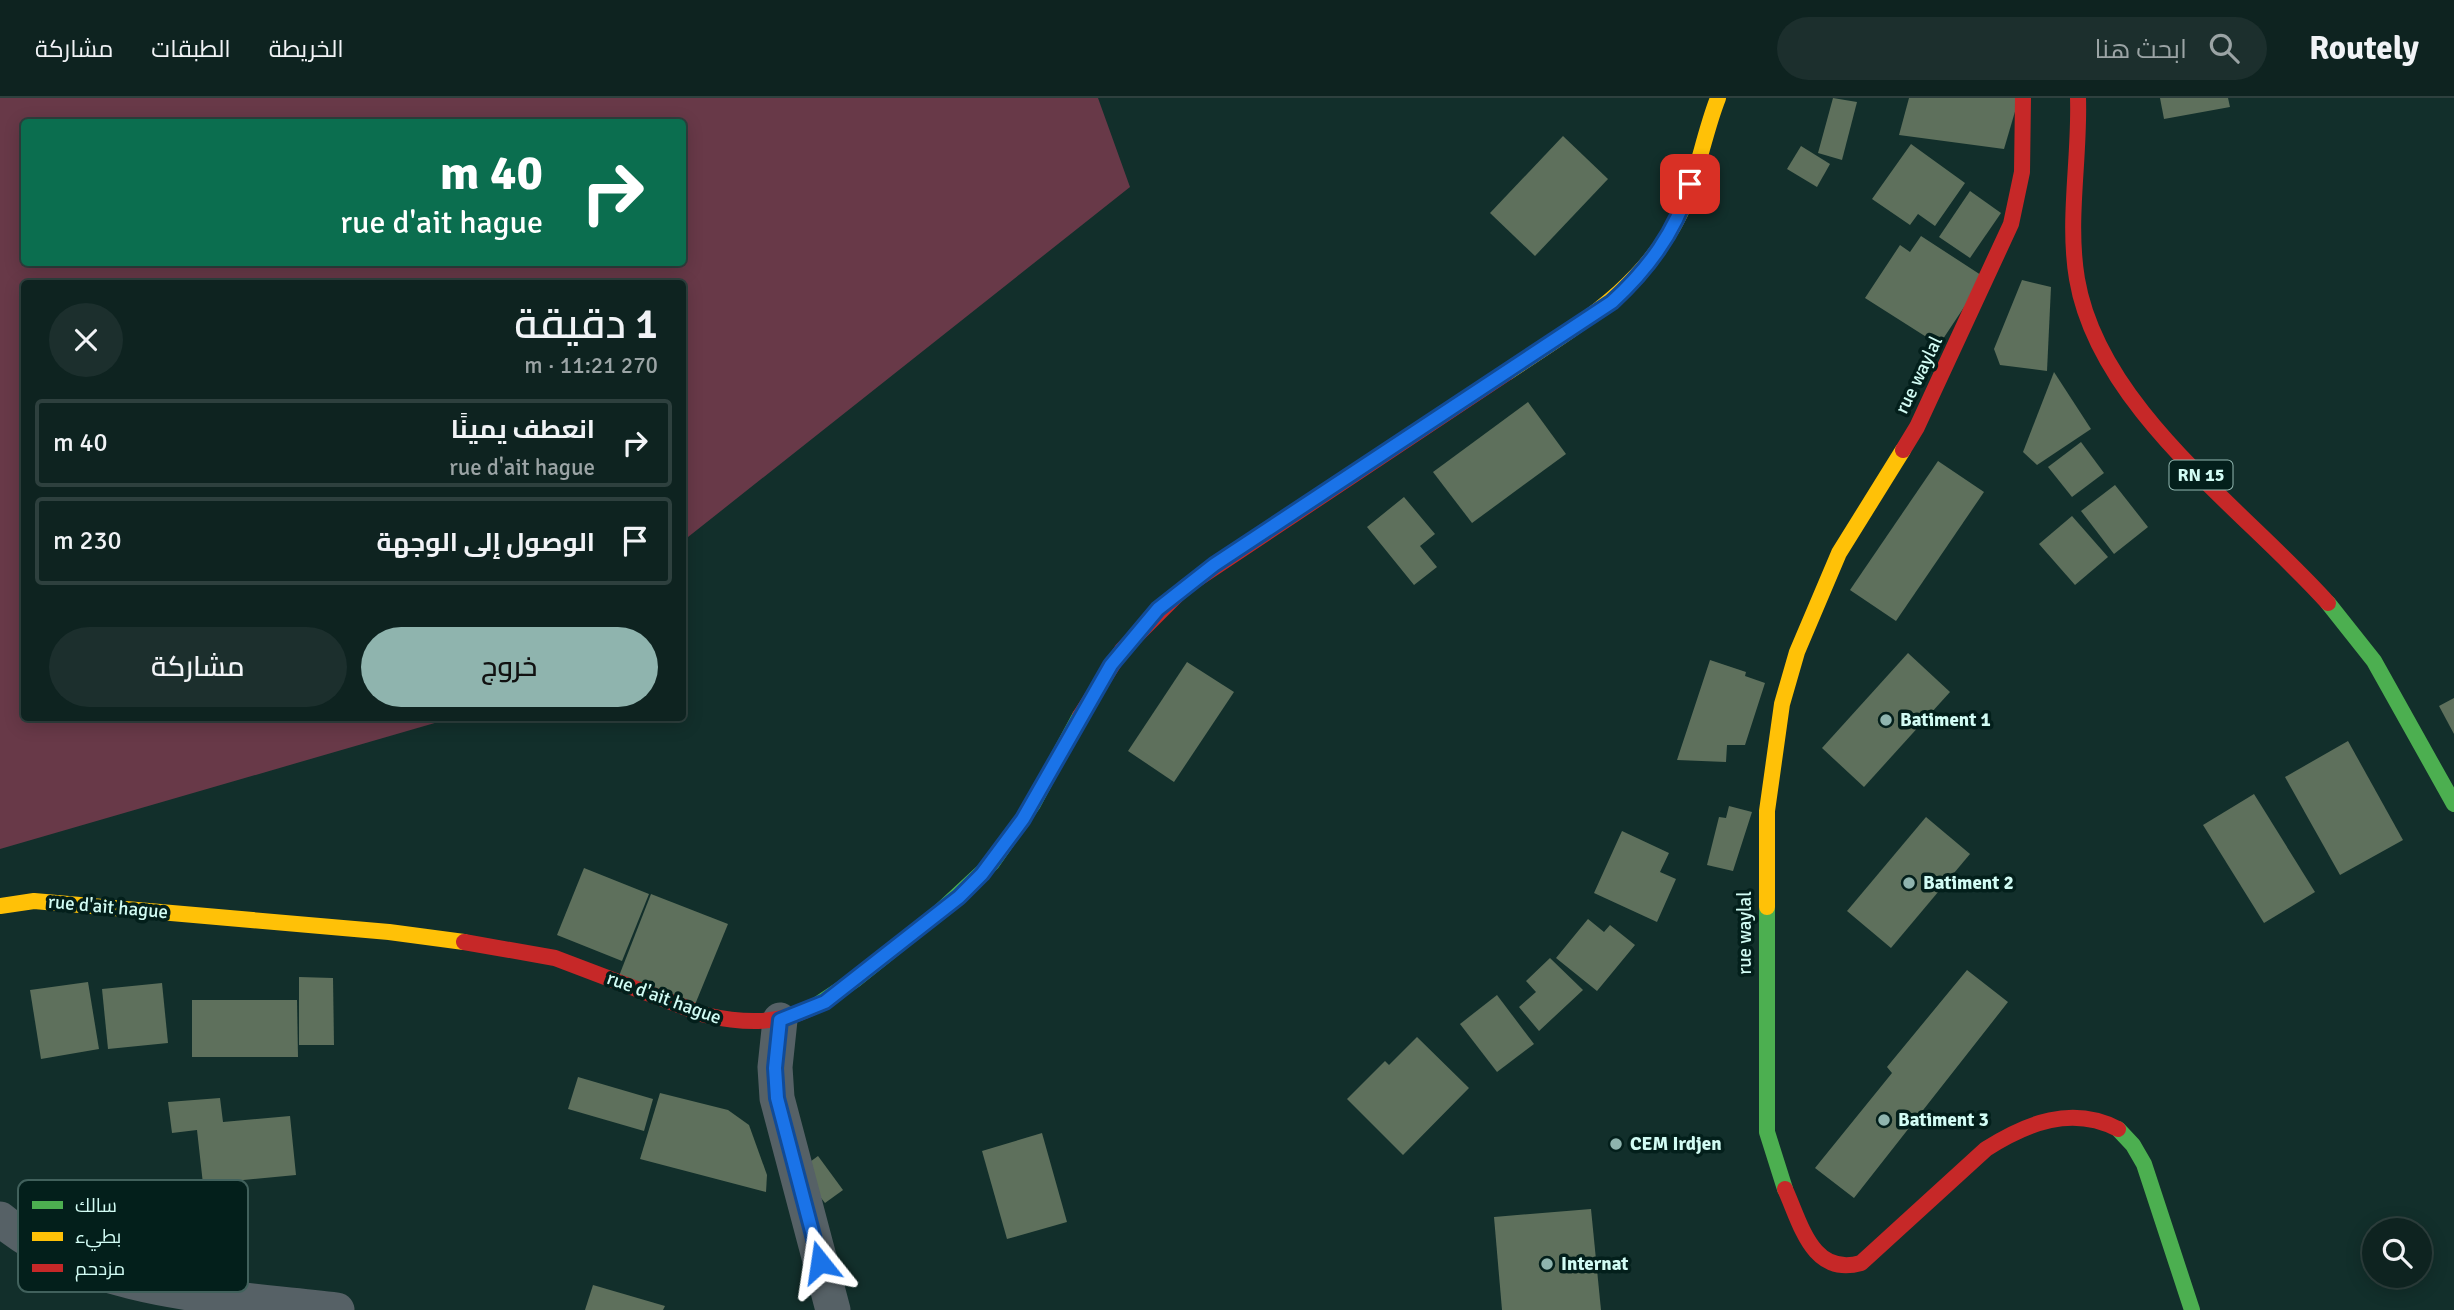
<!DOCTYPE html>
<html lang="ar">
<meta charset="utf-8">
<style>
body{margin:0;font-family:Signika,Cairo,sans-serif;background:#1c2f2d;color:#f1f3f6;direction:rtl;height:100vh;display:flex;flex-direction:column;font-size:26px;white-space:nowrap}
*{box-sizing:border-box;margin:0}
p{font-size:23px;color:#9ba4a5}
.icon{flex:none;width:38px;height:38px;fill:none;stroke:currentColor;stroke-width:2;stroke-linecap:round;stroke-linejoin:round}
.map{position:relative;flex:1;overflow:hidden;direction:ltr}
.side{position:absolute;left:21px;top:182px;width:665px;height:441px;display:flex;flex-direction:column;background:#0e2320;border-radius:7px;box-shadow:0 4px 18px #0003,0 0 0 2px #2e403e;direction:rtl}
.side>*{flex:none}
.top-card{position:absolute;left:21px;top:21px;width:665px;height:147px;border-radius:7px;box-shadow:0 4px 18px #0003,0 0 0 2px #2e403e;direction:rtl;background:#0b6e4f;color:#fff;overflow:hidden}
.fabs{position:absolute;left:2362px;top:1120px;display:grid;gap:14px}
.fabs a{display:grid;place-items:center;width:70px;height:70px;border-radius:50%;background:#0e2320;box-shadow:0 4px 18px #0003,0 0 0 2px #2e403e;font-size:35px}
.pin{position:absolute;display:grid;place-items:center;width:60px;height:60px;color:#fff;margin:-30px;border-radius:14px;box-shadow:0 4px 10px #0006}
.me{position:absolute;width:77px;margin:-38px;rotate:345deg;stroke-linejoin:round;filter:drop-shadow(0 0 5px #0008)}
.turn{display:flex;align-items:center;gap:24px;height:147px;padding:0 28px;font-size:32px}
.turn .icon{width:91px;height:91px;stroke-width:2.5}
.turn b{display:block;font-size:49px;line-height:60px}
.round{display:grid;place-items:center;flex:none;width:74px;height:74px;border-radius:37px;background:#1c2f2d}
.overview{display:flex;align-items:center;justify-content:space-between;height:119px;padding:0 28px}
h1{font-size:42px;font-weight:600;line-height:52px}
.action{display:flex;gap:14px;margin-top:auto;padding:14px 28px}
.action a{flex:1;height:80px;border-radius:42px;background:#8fb4ae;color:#111;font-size:28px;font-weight:600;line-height:80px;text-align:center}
.action a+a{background:#1c2f2d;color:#f1f3f6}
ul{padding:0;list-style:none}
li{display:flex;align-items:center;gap:21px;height:88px;margin:0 14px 10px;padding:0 14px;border:4px solid #2e403e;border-radius:7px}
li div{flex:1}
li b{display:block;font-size:26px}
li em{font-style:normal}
header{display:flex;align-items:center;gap:42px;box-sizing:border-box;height:98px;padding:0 35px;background:#0e2320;border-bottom:2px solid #2e403e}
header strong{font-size:33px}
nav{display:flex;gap:38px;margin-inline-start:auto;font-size:24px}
.search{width:490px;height:63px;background:#1c2f2d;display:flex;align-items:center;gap:18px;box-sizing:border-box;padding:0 24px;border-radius:38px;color:#9ba4a5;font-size:26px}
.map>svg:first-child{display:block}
.green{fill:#683948;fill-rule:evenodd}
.building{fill:#5e705c}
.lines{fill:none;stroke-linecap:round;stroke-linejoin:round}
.street{stroke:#566166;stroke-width:35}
.fast{stroke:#4caf50;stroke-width:16}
.slow{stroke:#ffc107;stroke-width:16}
.jam{stroke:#c62828;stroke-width:16}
.route-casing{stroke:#114b97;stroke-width:18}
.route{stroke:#1a73e8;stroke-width:12}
.poi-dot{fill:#8fb4ae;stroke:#031f1b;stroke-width:2.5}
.labels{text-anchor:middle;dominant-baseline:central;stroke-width:7;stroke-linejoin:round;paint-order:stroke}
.shield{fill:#031f1b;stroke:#94bab3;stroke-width:2}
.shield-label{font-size:18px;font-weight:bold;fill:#d2fcf4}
.street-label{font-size:19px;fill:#d2fcf4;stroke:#031f1b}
.poi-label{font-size:19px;font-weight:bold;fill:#d2fcf4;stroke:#031f1b;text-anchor:start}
.key{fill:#031f1b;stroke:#41615c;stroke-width:2}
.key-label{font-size:19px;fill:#d2fcf4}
</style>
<header>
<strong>Routely</strong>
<div class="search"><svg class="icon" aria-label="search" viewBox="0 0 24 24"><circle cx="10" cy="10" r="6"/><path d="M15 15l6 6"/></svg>ابحث هنا</div>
<nav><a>الخريطة</a><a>الطبقات</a><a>مشاركة</a></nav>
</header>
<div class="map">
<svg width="2454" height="1212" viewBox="0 0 2454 1212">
<rect width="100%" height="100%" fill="#122f2b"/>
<path class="green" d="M0,0H1098L1130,89L683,443L682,186H24V620H452L0,751ZM24,24H682V164H24Z"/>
<g class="building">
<path d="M1833,0L1857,4L1842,62L1818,55Z"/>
<path d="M1909,0H2019L2004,51L1899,37Z"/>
<path d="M2160,0H2228L2230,9L2164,21Z"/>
<path d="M1563,38L1608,81L1535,158L1490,115Z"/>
<path d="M1911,46L1965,85L1935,128L1918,116L1910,127L1872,101Z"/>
<path d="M1801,48L1830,66L1817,89L1787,71Z"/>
<path d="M1970,93L2001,115L1970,160L1939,139Z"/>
<path d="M1921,138L1984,179L1939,247L1865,200L1900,147L1910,154Z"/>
<path d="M2022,182L2051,189L2047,273L2000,267L1994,251Z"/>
<path d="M2054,274L2091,331L2037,367L2023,354Z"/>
<path d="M1528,304L1566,356L1472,425L1433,374Z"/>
<path d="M2081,344L2104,375L2072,399L2048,369Z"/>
<path d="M1938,363L1984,394L1896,523L1850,492Z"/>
<path d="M2115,387L2148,429L2114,456L2081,413Z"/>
<path d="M1404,399L1435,436L1420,448L1437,469L1414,487L1367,429Z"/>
<path d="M2072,418L2108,459L2075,487L2039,446Z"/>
<path d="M1908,555L1950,594L1864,689L1822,650Z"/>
<path d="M1710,562L1746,574L1745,578L1765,585L1745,647H1727L1726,664L1677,662Z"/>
<path d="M1187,564L1234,594L1174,684L1128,653Z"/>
<path d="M2454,600V636L2439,608Z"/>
<path d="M2348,643L2403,742L2340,777L2285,679Z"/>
<path d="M2254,696L2315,794L2264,825L2203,727Z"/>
<path d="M1729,708L1752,714L1733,773L1707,767L1719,719L1726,720Z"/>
<path d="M1926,719L1970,756L1891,850L1847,813Z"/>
<path d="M1622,733L1669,755L1660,774L1676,781L1657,824L1594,795Z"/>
<path d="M584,770L649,796L622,863L557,837Z"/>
<path d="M651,796L728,826L694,909L619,878Z"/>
<path d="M1588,821L1604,834L1610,827L1635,847L1597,893L1556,860Z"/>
<path d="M1550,860L1583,892L1539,933L1519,909L1536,894L1526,883Z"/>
<path d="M1967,872L2008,904L1854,1100L1815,1070L1892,975L1887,969Z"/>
<path d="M299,879L333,880L334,947H299Z"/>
<path d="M88,884L99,951L41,961L30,892Z"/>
<path d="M162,885L168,945L108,951L102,891Z"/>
<path d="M1497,897L1534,946L1497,974L1460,926Z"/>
<path d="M192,902H297L298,959H192Z"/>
<path d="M1417,939L1469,990L1403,1057L1347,1001L1385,963L1389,967Z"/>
<path d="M578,979L653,1001L644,1033L568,1011Z"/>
<path d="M660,995L728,1012L749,1027L767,1077L766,1094L640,1061Z"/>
<path d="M220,1000L223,1024L290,1018L296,1077L203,1086L197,1032L172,1035L168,1004Z"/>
<path d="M1042,1035L1067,1124L1007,1141L982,1053Z"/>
<path d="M818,1058L843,1092L825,1105L799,1072Z"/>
<path d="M1591,1111L1601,1212H1502L1494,1119Z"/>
<path d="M593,1187L665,1208L663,1212H585Z"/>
</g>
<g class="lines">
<g class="street">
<path d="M780,922L775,969L777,1000L833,1212"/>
<path d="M0,1121C92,1198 224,1198 337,1212"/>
</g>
<g class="fast">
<path d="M2328,505L2374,563L2454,706"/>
<path d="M1767,809V1034L1785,1091"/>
<path d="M817,907L856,881L938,815L992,765L1033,706L1080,618"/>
<path d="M2118,1031L2133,1047L2144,1066L2192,1212"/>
</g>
<g class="slow">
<path d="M1508,274C1579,227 1653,184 1686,102C1699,69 1705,33 1718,0"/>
<path d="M0,808L34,803L389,834L464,844"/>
<path d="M1767,809V713L1782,606L1797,554L1839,455L1903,352"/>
</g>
<g class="jam">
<path d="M2078,0C2080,60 2067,122 2077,181C2099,311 2244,411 2328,505"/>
<path d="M1903,352L1917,329L2011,126L2022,74L2023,0"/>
<path d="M1080,618L1122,552L1185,489L1508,274"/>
<path d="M464,844L555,860L705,917C746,926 780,927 817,907"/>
<path d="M1785,1091C1801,1126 1812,1179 1861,1165L1986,1051C2027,1025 2072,1007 2118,1031"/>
</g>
</g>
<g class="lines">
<g class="route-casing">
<path id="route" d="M820,1164L777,1000L775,970L780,922L825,904L959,799L982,776L1023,721L1111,567L1158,511L1214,467L1612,204C1648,171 1676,134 1690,86"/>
</g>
<use href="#route" class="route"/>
</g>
<g class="poi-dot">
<circle cx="1886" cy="622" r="7"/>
<circle cx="1909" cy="785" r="7"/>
<circle cx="1884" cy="1022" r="7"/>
<circle cx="1616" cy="1046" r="7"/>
<circle cx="1547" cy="1166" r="7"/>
</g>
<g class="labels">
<rect class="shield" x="2169.5" y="362.5" width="63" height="29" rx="5"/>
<g class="shield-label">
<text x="2201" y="377">RN 15</text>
</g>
<g class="street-label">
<text transform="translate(1919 277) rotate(-64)">rue waylal</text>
<text transform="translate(108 809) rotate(5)">rue d'ait hague</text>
<text transform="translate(1745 835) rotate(-90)">rue waylal</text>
<text transform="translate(664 900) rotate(20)">rue d'ait hague</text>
</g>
<g class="poi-label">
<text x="1900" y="622">Batiment 1</text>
<text x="1923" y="785">Batiment 2</text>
<text x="1898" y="1022">Batiment 3</text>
<text x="1630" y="1046">CEM Irdjen</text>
<text x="1561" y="1166">Internat</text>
</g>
</g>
<rect x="18" y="1082" width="230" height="112" rx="10" class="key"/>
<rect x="32" y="1103" width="31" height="8" fill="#4caf50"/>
<rect x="32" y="1134" width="31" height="9" fill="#ffc107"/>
<rect x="32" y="1166" width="31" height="8" fill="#c62828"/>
<g class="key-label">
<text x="75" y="1114">سالك</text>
<text x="75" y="1145">بطيء</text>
<text x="75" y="1177">مزدحم</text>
</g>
</svg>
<div class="fabs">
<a><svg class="icon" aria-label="search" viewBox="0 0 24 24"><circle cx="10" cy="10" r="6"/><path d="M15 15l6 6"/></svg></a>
</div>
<div class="pin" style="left:1690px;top:86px;background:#d93025"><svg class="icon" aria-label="arrive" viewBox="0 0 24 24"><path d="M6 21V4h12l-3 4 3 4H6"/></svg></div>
<svg class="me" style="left:820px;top:1164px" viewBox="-20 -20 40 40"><path d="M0-17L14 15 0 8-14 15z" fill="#1a73e8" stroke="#fff" stroke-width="4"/></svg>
<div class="top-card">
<div class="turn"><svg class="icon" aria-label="right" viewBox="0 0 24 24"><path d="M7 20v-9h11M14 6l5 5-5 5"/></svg><div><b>40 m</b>rue d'ait hague</div></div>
</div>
<section class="side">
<div class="overview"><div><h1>1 دقيقة</h1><p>270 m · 11:21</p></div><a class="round"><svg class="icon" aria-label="close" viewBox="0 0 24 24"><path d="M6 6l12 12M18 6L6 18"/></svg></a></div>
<ul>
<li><svg class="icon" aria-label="right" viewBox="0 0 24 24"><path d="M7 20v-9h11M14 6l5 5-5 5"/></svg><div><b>انعطف يمينًا</b><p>rue d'ait hague</p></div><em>40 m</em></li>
<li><svg class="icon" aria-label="arrive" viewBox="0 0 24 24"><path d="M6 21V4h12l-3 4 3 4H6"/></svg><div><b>الوصول إلى الوجهة</b></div><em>230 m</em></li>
</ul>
<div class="action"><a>خروج</a><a>مشاركة</a></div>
</section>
</div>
